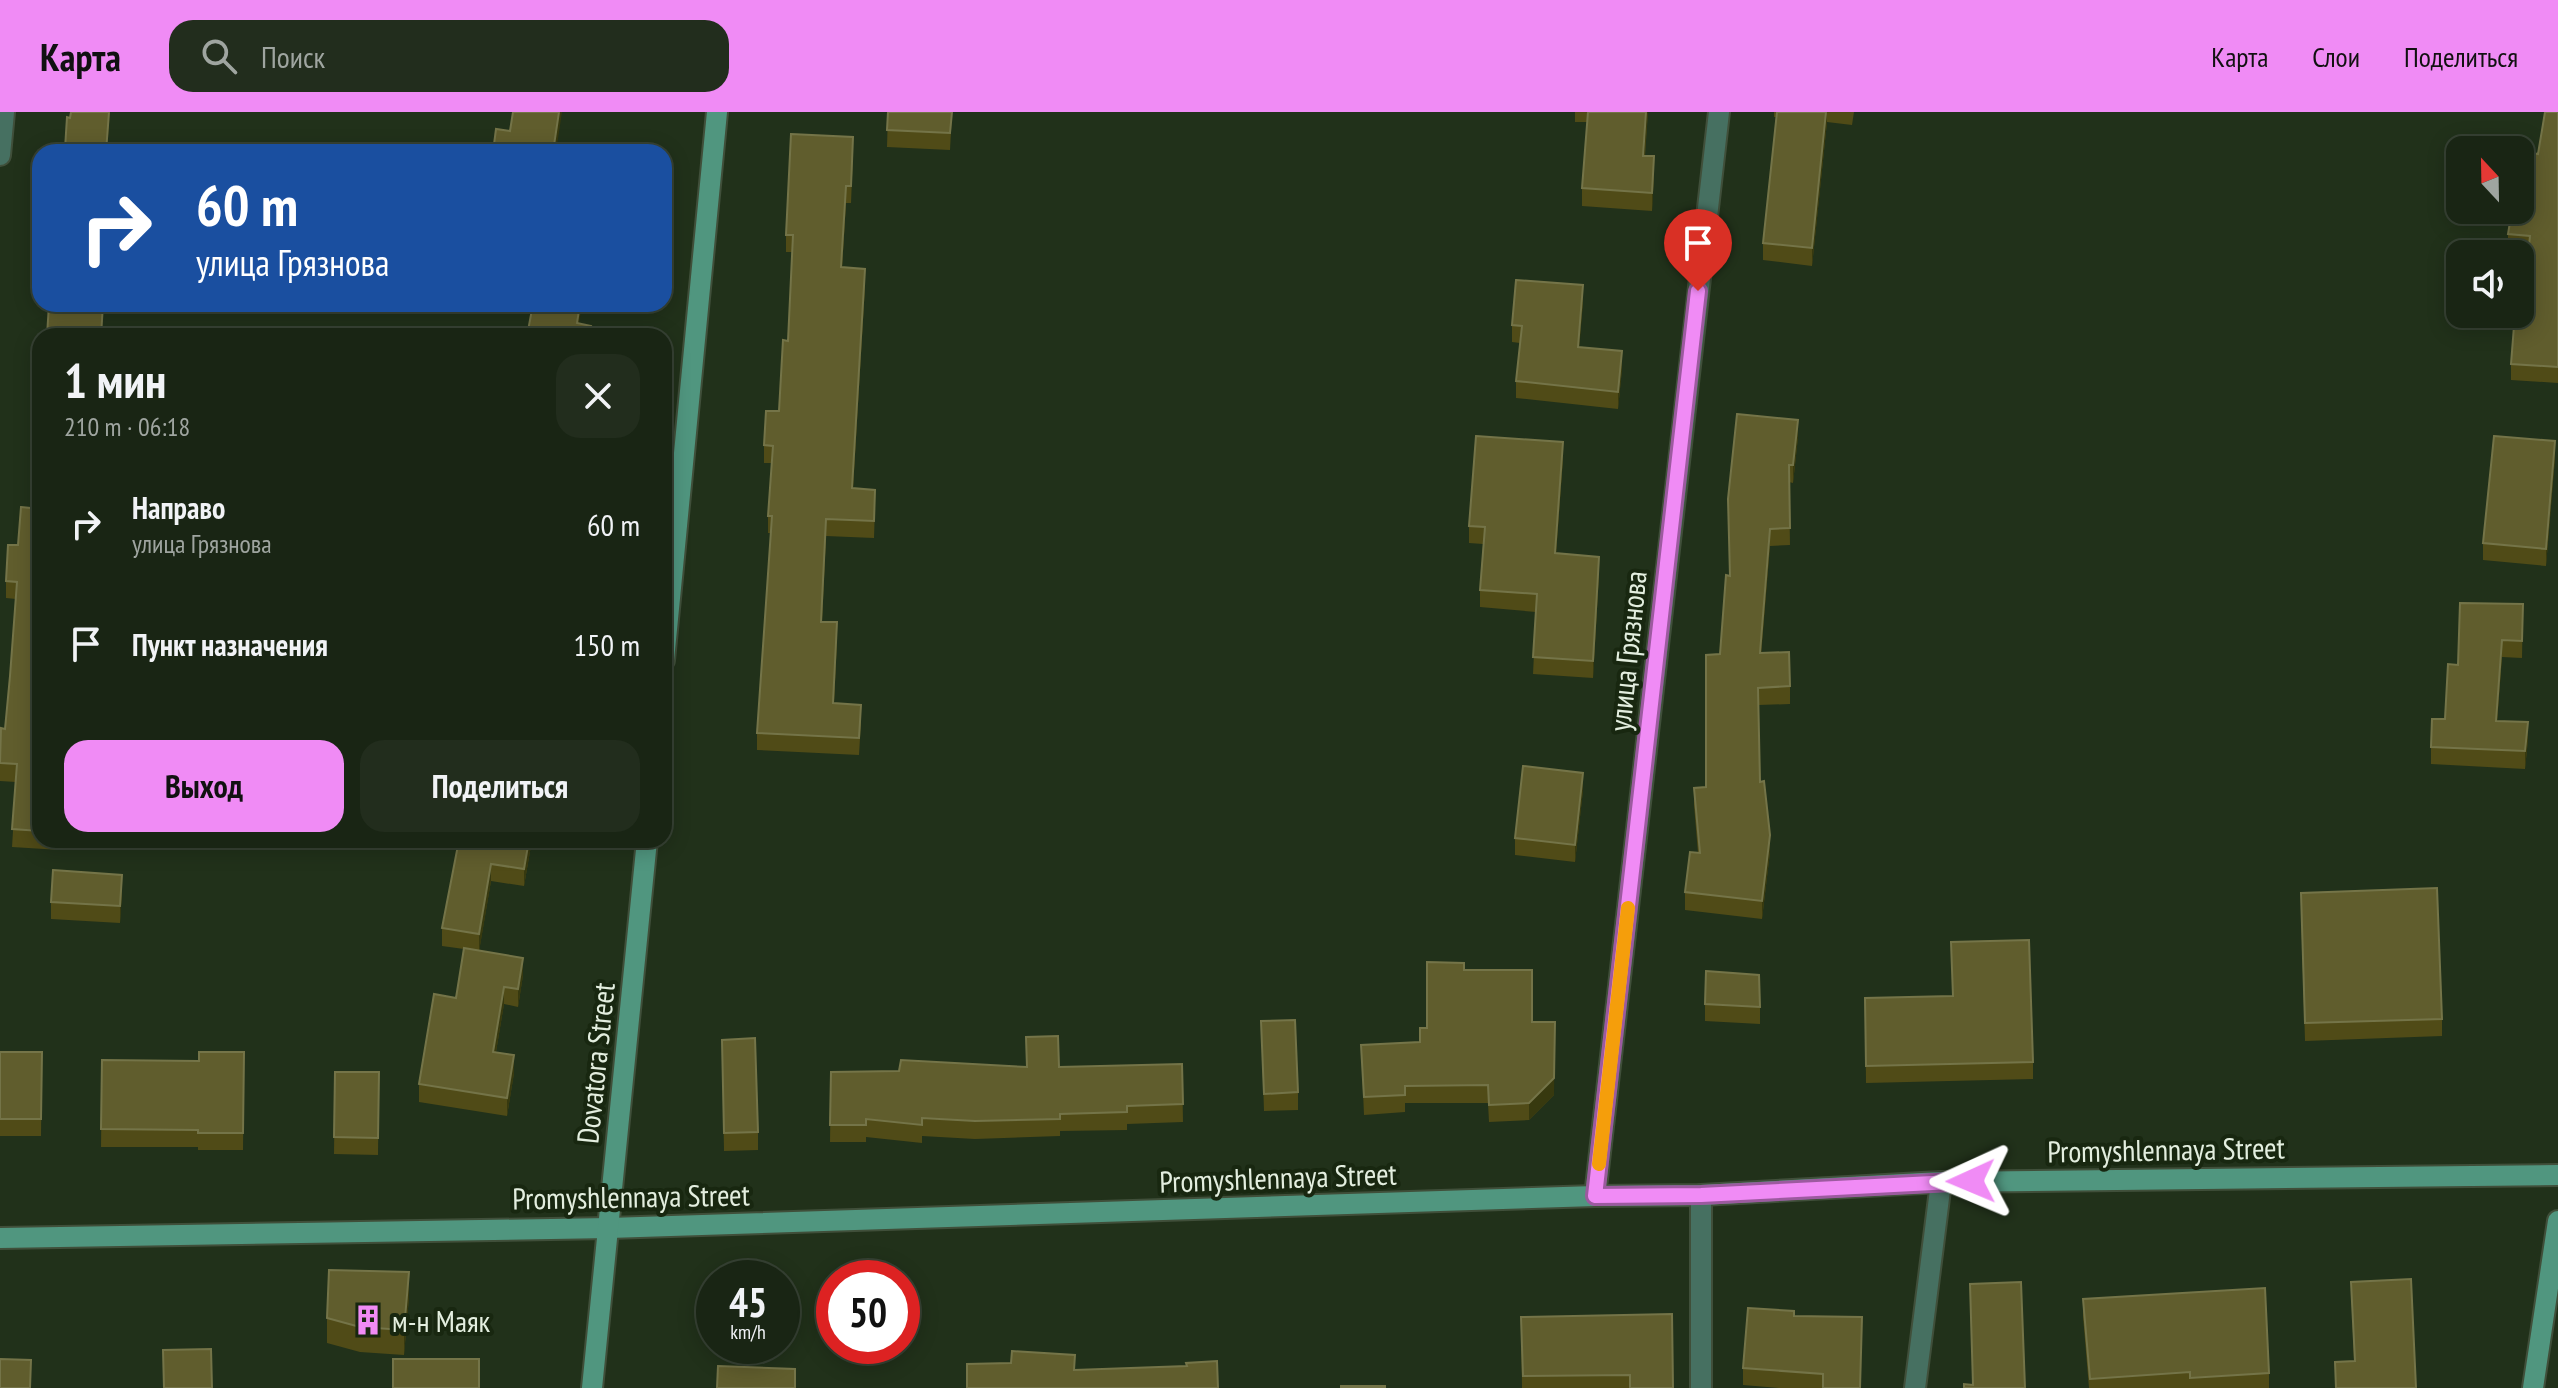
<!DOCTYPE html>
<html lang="ru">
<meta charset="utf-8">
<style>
body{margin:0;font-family:"PT Sans Narrow",sans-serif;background:#222d1d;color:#f1f3f6;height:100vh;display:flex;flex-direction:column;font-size:30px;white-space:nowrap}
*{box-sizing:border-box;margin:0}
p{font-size:26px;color:#9fa5a0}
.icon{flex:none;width:44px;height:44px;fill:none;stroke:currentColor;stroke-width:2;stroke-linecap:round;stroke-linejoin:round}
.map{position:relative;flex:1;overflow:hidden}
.details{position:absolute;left:32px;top:216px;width:640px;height:520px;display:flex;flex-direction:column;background:#192514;border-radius:24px;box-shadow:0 4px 20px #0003,0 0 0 2px #374234}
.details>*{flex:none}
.top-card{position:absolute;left:32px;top:32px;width:640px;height:168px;border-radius:24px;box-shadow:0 4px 20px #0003,0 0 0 2px #374234;background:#1a4fa0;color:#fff;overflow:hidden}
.needle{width:52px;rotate:338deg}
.controls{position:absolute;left:2446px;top:24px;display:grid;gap:16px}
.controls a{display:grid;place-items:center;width:88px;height:88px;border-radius:16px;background:#192514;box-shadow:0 4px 20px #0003,0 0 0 2px #374234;font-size:40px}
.speed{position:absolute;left:696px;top:1148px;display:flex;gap:16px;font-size:40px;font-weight:700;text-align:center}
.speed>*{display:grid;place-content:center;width:104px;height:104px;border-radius:50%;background:#192514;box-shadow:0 4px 20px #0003,0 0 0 2px #374234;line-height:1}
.speed small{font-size:20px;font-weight:400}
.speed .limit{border:12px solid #d22;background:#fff;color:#111}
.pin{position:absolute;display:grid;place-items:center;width:68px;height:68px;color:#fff;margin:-82px -34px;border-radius:50% 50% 50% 0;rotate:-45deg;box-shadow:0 0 8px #0007}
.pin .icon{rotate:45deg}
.me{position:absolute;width:88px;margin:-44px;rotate:269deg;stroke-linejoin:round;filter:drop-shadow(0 0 6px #0008)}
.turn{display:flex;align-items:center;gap:28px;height:168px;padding:0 32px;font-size:36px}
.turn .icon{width:104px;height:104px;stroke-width:2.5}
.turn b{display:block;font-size:56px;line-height:68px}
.round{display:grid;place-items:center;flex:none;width:84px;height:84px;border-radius:24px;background:#222d1d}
.summary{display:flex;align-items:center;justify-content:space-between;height:136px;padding:0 32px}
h1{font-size:48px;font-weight:700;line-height:60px}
.action{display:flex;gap:16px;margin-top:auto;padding:16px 32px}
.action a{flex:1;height:92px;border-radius:24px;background:#f08bf5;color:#111;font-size:32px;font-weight:700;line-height:92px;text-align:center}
.action a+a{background:#222d1d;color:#f1f3f6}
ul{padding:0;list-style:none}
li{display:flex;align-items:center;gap:24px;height:120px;padding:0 32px}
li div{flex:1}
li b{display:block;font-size:30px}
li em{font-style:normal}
header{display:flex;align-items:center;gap:48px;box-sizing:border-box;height:112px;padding:0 40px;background:#f08bf5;color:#111}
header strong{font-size:38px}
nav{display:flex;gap:44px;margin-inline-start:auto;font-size:28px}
.search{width:560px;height:72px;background:#222d1d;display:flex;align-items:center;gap:20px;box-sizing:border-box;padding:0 28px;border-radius:24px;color:#9fa5a0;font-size:30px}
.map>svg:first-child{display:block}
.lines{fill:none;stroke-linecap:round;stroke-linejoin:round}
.street-casing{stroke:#404f3a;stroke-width:24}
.secondary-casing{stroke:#404f3a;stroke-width:24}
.street{stroke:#467061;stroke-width:20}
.secondary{stroke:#50967f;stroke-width:20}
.wall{fill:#504b17}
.shaded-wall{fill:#37390f}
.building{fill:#605d2d;stroke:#747448;stroke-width:2}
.route-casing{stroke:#9c5a9f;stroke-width:20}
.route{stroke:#f08bf5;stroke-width:14}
.slow{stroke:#f59e0b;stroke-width:14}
.labels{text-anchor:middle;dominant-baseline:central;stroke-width:8;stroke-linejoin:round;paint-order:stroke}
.street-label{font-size:30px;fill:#e3eedf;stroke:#182710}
.poi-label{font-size:30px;fill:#e3eedf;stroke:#182710;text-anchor:start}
</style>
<header>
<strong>Карта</strong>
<div class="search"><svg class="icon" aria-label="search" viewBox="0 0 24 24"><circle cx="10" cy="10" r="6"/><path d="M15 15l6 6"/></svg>Поиск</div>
<nav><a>Карта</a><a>Слои</a><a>Поделиться</a></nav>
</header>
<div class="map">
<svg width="2558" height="1276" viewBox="0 0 2558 1276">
<rect width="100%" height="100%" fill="#21311a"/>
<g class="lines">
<g class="street-casing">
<g id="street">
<path d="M0,43L4,0"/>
<path d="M1595,1084L1719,0"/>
<path d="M1701,1276V1083"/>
<path d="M1915,1276L1941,1070"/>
</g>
</g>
<g class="secondary-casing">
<g id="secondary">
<path d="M664,548L717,0"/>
<path d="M0,1126L609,1116L1595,1084L1701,1083L1941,1070L2558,1063"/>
<path d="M592,1276L647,728"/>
<path d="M2533,1276L2558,1109"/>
</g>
</g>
<use href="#street" class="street"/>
<use href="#secondary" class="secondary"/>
</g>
<g class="wall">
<path d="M888,0H952L950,38L887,35Z"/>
<path d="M1575,0H1648L1645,44L1654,62L1652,99L1582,94V76L1587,10H1575Z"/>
<path d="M1774,0H1854L1852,13L1827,10L1812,154L1763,148V131L1776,5H1774Z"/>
<path d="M2558,0V271L2511,268V252L2521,215L2528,141L2508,139V122L2538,42Z"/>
<path d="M67,5L70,6L107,40H65Z"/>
<path d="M853,42L851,91H846L842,156L865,174L853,376L875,395L874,426L826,424L822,510L837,528L834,591L861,610L859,643L757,638V621L771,421H768V404L772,351H764V333L779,299L788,229L792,140H786V123Z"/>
<path d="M1583,190L1579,235L1622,257L1618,297L1516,286V269L1520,231L1512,230V213Z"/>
<path d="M40,277V340L35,339V322Z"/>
<path d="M1798,325L1793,371L1789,370L1790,433L1770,434L1761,541L1790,574V592L1758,593L1760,670L1770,740L1762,807L1685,798V780L1698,741L1694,693V676L1706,675L1720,542L1730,464Z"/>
<path d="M2555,346L2546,454L2483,448V431Z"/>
<path d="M1563,347L1556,441L1599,462L1593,566L1533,562L1536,500L1480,495V478L1483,432L1469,431V414Z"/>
<path d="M40,397V728H61L60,738L12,735L16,670L0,669V631L5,617L10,564L16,487L6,486V469L18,433Z"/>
<path d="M2523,492L2522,546L2502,545L2497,609L2528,627L2525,657L2431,652V635L2445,607L2458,553Z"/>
<path d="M1583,678L1575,750L1515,743V726Z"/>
<path d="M459,728H532L524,774L491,769L479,839L523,863L518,895L504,892L496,940L514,961L507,1004L419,990V972L456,886L464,837L442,834V816Z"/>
<path d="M122,780L120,811L51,807V790Z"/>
<path d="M2301,798L2442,907V924L2305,929Z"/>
<path d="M1464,858L1532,910L1554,983L1529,1008L1489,1010L1488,991H1405V1000L1364,1003L1361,933L1420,930L1427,916Z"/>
<path d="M1865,886L2033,950V967L1866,971Z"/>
<path d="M1705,892L1760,895V912L1705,909Z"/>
<path d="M1261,909L1298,980V998L1264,999Z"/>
<path d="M722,928L758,1020V1038L724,1039Z"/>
<path d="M0,940H42L41,1024H0Z"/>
<path d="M244,940L243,1038H198V1035H101L102,948L199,949Z"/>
<path d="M1182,952L1183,1010L1127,1012V1018L1060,1019V1024L975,1027L922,1024V1031L866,1025V1030H830L831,960L899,959L1026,955H1059Z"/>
<path d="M335,960H379L378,1043L334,1042Z"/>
<path d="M2351,1170L2416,1276H2335V1250L2354,1249Z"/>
<path d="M409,1185L404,1243L360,1240L327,1231V1206Z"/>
<path d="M2083,1187L2269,1261V1276H2089L2083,1204Z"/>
<path d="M1794,1204L1861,1276H1779L1743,1273V1256Z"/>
<path d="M1521,1205L1673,1276H1522Z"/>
</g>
<g class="shaded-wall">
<path d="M109,0H110L107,40H106Z"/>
<path d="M559,0H562L556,40H553Z"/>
<path d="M1646,0H1648L1643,61V44Z"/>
<path d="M1826,0L1827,10L1812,154V136Z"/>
<path d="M1654,44V62L1652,99V81Z"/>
<path d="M846,74V91L841,173V155Z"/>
<path d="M865,157V174L852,394V376Z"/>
<path d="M1583,173V190L1578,252V235Z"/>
<path d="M580,192H582L577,224V211Z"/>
<path d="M1622,239V257L1618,297V280Z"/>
<path d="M1798,308V325L1793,371V353Z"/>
<path d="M2555,329V346L2546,454V437Z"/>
<path d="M1563,330V347L1555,458V441Z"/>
<path d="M826,407V424L821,527V510Z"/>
<path d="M1770,417V434L1760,558V541Z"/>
<path d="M1599,445V462L1593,566V549Z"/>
<path d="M837,510V528L833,609V591Z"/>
<path d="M2502,528V545L2496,626V609Z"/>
<path d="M2528,610V627L2525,657V639Z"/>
<path d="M1583,661V678L1575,750V733Z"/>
<path d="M1770,723V740L1762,807V789Z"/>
<path d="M529,728H532L524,774V757Z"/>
<path d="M491,752V769L479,840V822Z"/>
<path d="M122,763V780L120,811V794Z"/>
<path d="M523,846V863L518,895V877Z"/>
<path d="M504,875V892L493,957V940Z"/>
<path d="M1555,910L1554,983L1529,1008V991Z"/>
<path d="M514,943V961L507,1004V986Z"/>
<path d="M409,1160V1185L404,1243V1218Z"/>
</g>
<g class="building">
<path d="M71,0H109L106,40L65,37L67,5L70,6Z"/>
<path d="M513,0H559L553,40H493L496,17L510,19Z"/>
<path d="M888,0H952L950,21L887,18Z"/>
<path d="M1588,0H1646L1643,44H1654L1652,81L1582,76Z"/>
<path d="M1777,0H1826L1812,136L1763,131Z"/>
<path d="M2545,0H2558V255L2511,252L2514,214L2521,215L2530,124L2508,122L2512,98H2520L2521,39L2538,42Z"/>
<path d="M791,22L853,25L851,74H846L841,155L865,157L852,376L875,378L874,409L826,407L821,510H837L833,591L861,593L859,626L757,621L772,404H768L773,334L764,333L766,299H779L783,228L788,229L793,123H786Z"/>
<path d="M1516,168L1583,173L1578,235L1622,239L1618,280L1516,269L1522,214L1512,213Z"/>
<path d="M49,192H103L101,224H47Z"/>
<path d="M533,192H580L577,211L591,214L589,224H527Z"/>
<path d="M38,277H40V322H35Z"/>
<path d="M1737,302L1798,308L1793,353H1789L1790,416L1770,417L1760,541L1789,540L1790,574L1758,576L1760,670L1764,669L1770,723L1762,789L1685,780L1690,740L1700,741L1694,676L1706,675V543L1720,542L1726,463L1730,464L1728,387Z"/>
<path d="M1476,324L1563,330L1555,441L1599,445L1593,549L1533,545L1537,482L1480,478L1485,415L1469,414Z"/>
<path d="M2494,324L2555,329L2546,437L2483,431Z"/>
<path d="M21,395L40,397V719L12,717L17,652L0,651L1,616L5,617L10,564L17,470L6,469L8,433H18Z"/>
<path d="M2460,491L2523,492L2522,529L2502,528L2496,609L2528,610L2525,639L2431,635L2432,607H2445L2448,552L2458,553Z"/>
<path d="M1523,654L1583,661L1575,733L1515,726Z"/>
<path d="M459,728H529L524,757L491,752L479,822L442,816Z"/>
<path d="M53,758L122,763L120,794L51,790Z"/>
<path d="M2437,776L2442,907L2305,911L2301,781Z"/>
<path d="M2029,828L2033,950L1866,954L1865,886L1953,884L1951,830Z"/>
<path d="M464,836L523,846L518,877L504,875L493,940L514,943L507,986L419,972L434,882L456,886Z"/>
<path d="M1427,850L1464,851V858H1532V910H1555L1554,966L1529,991L1489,993L1488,973L1405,974V983L1364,985L1361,933L1420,930V916H1427Z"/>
<path d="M1706,859L1759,863L1760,895L1705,892Z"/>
<path d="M1295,908L1298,980L1264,982L1261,909Z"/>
<path d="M1058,924L1059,955L1182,952L1183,992L1127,994V1000L1060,1002V1007L975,1009L922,1006V1013L866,1007V1013H830L831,960L899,959L901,948L1027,955L1026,925Z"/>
<path d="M755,926L758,1020L724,1021L722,928Z"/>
<path d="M0,940H42L41,1007H0Z"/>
<path d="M199,940H244L243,1021H198V1018L101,1017L102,948L199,949Z"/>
<path d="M335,960H379L378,1026L334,1025Z"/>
<path d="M329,1158L409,1160L404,1218L360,1215L327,1206Z"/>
<path d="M2411,1167L2416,1276H2336L2335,1250L2355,1249L2351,1170Z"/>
<path d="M2021,1170L2025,1276H1964V1272L1973,1273L1970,1172Z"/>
<path d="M2265,1176L2269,1261L2190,1266V1260L2090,1267L2083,1187Z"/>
<path d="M1748,1196L1794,1199V1204L1862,1205L1860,1276H1823V1262L1743,1256Z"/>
<path d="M1672,1202L1673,1276H1630V1263L1523,1264L1521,1205Z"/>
<path d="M211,1237L212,1276H164L163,1238Z"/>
<path d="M1012,1239L1075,1243L1074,1258L1187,1254L1186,1251L1217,1249L1218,1276H967V1252L1011,1251Z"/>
<path d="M0,1247L31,1248L30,1276H0Z"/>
<rect x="393" y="1247" width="86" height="29"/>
<path d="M718,1254L795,1257V1276H717Z"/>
<rect x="1341" y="1274" width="44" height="2"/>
</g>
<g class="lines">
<g class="route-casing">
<path id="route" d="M1698,179L1595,1084L1701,1083L1971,1069"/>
</g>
<use href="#route" class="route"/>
<path class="slow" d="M1599,1052L1628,796"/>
</g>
<defs>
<g id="building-bare" transform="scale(2.4)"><path d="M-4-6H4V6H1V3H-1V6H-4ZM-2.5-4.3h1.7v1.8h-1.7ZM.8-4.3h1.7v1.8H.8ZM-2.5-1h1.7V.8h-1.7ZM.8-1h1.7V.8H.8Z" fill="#f08bf5" stroke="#182710" stroke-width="2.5" paint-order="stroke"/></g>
</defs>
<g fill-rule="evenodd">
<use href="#building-bare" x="368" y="1208"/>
</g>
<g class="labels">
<g class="street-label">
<text transform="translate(1627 539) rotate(-84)">улица Грязнова</text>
<text transform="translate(595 951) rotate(-84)">Dovatora Street</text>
<text transform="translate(2166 1037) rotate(-1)">Promyshlennaya Street</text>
<text transform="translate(1278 1065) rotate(-2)">Promyshlennaya Street</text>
<text transform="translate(631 1084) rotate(-1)">Promyshlennaya Street</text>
</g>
<g class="poi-label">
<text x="392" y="1208">м-н Маяк</text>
</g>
</g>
</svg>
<div class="controls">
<a><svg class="needle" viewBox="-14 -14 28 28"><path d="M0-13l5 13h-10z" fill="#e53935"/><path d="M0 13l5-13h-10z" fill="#9fa5a0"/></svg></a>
<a><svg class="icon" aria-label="sound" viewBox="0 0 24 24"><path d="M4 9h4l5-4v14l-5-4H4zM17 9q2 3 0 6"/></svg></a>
</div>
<div class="speed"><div>45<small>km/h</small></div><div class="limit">50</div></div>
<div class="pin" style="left:1698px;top:179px;background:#d93025"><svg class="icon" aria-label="arrive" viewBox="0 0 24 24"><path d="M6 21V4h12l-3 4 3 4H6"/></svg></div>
<svg class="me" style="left:1971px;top:1069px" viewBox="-20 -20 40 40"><path d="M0-17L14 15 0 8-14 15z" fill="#f08bf5" stroke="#fff" stroke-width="4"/></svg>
<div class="top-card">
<div class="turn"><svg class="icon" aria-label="right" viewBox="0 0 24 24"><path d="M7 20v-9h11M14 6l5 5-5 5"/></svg><div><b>60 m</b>улица Грязнова</div></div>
</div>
<section class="details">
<div class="summary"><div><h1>1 мин</h1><p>210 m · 06:18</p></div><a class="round"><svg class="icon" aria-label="close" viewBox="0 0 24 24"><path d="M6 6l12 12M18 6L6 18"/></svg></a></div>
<ul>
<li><svg class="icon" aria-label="right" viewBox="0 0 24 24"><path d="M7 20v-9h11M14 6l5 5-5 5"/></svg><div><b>Направо</b><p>улица Грязнова</p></div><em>60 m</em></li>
<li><svg class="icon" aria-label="arrive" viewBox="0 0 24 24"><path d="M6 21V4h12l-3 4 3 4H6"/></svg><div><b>Пункт назначения</b></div><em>150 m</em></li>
</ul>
<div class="action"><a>Выход</a><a>Поделиться</a></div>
</section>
</div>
